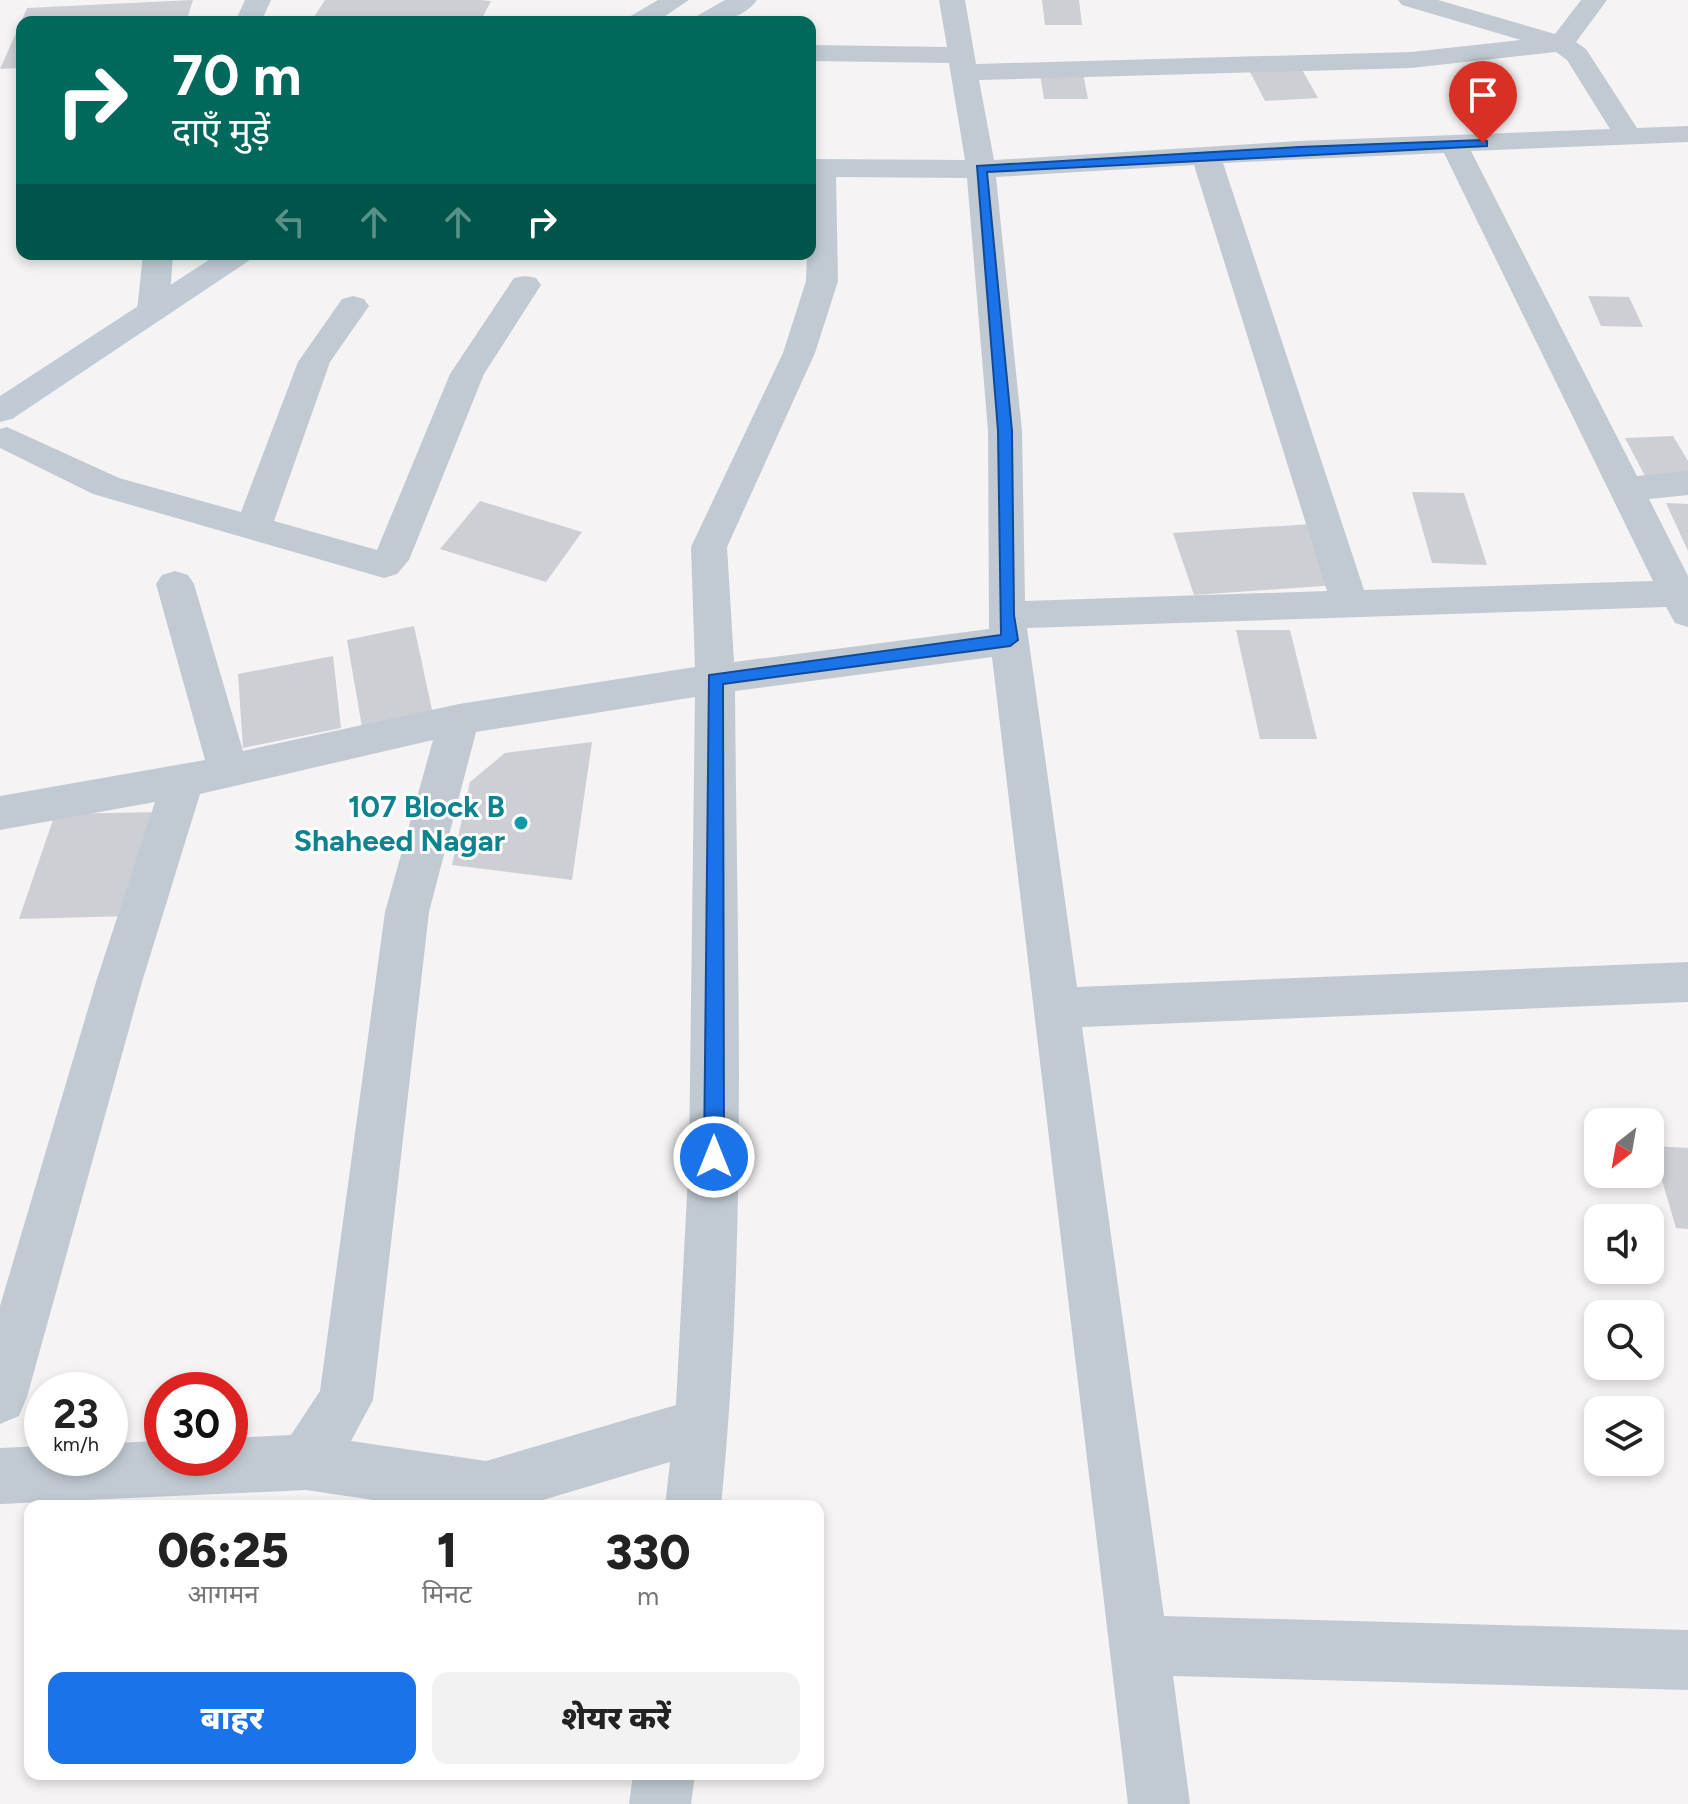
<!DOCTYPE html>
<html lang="hi">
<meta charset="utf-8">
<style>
body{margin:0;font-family:Figtree,"Noto Sans Devanagari",sans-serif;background:#f2f2f2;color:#222;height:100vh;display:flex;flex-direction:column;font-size:30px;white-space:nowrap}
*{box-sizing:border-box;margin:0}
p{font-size:26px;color:#767676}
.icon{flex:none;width:44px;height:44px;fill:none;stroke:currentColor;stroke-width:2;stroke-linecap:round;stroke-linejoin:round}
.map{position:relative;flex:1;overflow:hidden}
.side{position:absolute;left:24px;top:1500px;width:800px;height:280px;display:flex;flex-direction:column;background:#fff;border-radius:16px;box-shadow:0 4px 12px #0003}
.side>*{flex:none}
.top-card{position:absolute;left:16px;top:16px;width:800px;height:244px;border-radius:16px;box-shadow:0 4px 12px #0003;background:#00695c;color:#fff;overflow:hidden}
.needle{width:52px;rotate:211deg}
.tools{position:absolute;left:1584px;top:1108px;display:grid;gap:16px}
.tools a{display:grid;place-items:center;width:80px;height:80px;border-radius:16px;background:#fff;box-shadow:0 4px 12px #0003;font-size:40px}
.speed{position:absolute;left:24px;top:1372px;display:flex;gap:16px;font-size:40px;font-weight:700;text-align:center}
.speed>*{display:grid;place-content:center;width:104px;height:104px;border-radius:50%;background:#fff;box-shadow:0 4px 12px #0003;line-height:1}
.speed small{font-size:20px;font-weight:400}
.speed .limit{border:12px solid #d22;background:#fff;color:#111}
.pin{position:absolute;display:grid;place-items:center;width:68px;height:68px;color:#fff;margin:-82px -34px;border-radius:50% 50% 50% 0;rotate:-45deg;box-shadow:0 0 8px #0007}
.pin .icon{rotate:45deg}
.me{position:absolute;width:88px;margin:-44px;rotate:0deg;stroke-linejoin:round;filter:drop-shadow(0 0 6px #0008)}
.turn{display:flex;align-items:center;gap:28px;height:168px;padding:0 24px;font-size:36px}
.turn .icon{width:104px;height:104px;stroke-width:2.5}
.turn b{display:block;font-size:56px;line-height:68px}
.lanes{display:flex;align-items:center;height:76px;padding:0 24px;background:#0003;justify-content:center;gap:40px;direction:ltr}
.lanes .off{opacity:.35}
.eta{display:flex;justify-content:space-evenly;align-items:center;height:136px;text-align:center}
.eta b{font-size:48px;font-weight:800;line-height:56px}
.action{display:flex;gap:16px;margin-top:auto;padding:16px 24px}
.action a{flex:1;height:92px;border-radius:16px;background:#1a73e8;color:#fff;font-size:32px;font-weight:800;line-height:92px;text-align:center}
.action a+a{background:#f2f2f2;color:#222}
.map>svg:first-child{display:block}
.building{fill:#cdcfd5}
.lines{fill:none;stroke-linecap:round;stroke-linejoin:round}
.street{fill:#c1cad2;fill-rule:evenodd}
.secondary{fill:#c1cbd6;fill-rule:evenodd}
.route{fill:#1a73e8;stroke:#114b97;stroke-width:2}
.culture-dot{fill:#0f9aa8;stroke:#fff;stroke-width:3}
.labels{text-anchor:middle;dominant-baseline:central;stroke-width:6;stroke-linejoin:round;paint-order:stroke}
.culture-label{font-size:30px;font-weight:bold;fill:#0d838f;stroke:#fff;text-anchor:end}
</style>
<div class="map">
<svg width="1688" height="1804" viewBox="0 0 1688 1804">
<rect width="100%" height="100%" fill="#f5f3f3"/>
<g class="building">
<path d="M193,0L186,22H22V68L0,69L27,8Z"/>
<path d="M325,0H480L491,1L480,22H311Z"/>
<path d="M1042,0H1079L1082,25H1045Z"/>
<path d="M1300,66L1318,98L1265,101L1248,68Z"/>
<path d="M1083,73L1088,99H1044L1040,74Z"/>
<path d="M1588,296L1629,297L1643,327L1601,326Z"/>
<path d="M1673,436L1688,461V474L1645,476L1625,438Z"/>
<path d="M1412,492L1464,493L1487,565L1432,563Z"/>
<path d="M480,501L582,532L546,582L440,549Z"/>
<path d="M1666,503L1688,504V551Z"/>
<path d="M1312,524L1337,585L1194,595L1173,533Z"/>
<path d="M414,626L432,710L362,727L347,640Z"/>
<path d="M1236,630H1290L1317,739H1260Z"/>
<path d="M333,656L341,728L243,748L238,674Z"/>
<path d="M592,742L572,880L452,865L470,782L505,753Z"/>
<path d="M161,812L130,916L19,919L55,814Z"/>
<path d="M1652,1146L1688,1148V1229L1676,1228Z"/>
</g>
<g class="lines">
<g class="street">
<path d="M245,0H271L261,22H235Z"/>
<path d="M658,0H689L656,22H625L629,17Z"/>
<path d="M939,0H965L976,64L1411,52L1521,40L1402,5L1398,0H1438L1555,34L1581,0H1607L1576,42L1586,49L1637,128L1688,126V142L1471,151L1637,476L1688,471V495L1649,499L1688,576V627L1675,623L1666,607L1027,628L1077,987L1688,962V1002L1082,1027L1164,1616L1688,1630V1690L1173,1676L1190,1804H1128L992,657L735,691C737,962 748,1236 721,1506H665L670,1462L523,1506H413L306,1490L0,1504V1448L42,1446V1458H110V1443L162,1441V1458H230V1438L291,1435L320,1391L385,912L433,740L200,794L142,982L27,1397L19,1416L0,1424V1306L96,982L155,802L0,830V796L205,760L156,584L162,575L175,571L188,575L194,584L243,751L459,704L695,667L691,547L783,353L806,281L807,254H810V159L965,160L949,63L810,61V45L947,47ZM1556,52L1567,60L1610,129L1299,141L994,160L979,80L1411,68ZM1444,153L1653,581L1364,590L1223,163ZM1194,165L1327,591L1025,601L1022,431L996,177ZM836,177L967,178L988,431L989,629L734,662L727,547L815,353L838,281ZM695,697L689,1157L676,1405L486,1461L351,1441L373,1400L429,912L476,732Z"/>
<path d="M143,254H173L169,311L164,318L153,321L142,318L137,311Z"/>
<path d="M525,276L536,278L541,285L484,374L409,560L397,574L384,578L93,494L0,448V429L7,427L119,478L241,512L298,362L342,299L353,296L364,299L369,306L330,362L274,521L377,550L450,374L514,278Z"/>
<path d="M633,1774H695L691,1804H629Z"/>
</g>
<g class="secondary">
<path d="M725,0H757C742,21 714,22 691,22L695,17Z"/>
<path d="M218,254H254L250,260L12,419L0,422V396Z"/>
</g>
</g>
<path class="route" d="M1483,140L1487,141V146L987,172L1012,431L1014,615L1018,640L1010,646L723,684L724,1157L721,1164L714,1167L707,1164L704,1157L709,675L1001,635L998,431L977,166L1299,147Z"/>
<circle class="culture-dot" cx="521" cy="823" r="8"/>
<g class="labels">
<g class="culture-label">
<text x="505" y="806">107 Block B<tspan x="505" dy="34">Shaheed Nagar</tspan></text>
</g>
</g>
</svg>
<div class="tools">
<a><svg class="needle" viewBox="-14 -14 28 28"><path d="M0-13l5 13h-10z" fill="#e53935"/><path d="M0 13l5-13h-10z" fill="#767676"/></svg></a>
<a><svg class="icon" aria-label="sound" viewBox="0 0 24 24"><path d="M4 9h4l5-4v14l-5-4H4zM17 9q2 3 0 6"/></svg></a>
<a><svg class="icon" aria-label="search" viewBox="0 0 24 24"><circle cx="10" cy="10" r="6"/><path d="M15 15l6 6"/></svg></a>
<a><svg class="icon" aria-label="layers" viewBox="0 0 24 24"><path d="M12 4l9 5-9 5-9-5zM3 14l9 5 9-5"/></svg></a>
</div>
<div class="speed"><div>23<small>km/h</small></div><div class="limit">30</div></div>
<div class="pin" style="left:1483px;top:143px;background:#d93025"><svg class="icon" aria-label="arrive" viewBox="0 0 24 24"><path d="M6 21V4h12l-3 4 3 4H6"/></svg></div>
<svg class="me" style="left:714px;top:1157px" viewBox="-20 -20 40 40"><circle r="17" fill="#1a73e8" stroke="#fff" stroke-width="3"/><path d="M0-11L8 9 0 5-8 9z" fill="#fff"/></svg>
<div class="top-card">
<div class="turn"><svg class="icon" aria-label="right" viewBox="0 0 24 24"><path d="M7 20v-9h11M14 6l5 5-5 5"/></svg><div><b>70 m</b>दाएँ मुड़ें</div></div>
<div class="lanes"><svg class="icon off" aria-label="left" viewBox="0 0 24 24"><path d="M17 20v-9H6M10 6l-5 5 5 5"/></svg><svg class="icon off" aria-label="ahead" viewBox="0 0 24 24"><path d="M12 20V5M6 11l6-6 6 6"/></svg><svg class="icon off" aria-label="ahead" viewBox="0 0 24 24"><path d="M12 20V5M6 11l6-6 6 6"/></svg><svg class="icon" aria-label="right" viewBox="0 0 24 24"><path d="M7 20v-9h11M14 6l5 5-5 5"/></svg></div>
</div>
<section class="side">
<div class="eta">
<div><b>06:25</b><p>आगमन</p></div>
<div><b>1</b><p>मिनट</p></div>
<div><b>330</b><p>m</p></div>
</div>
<div class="action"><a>बाहर</a><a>शेयर करें</a></div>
</section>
</div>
